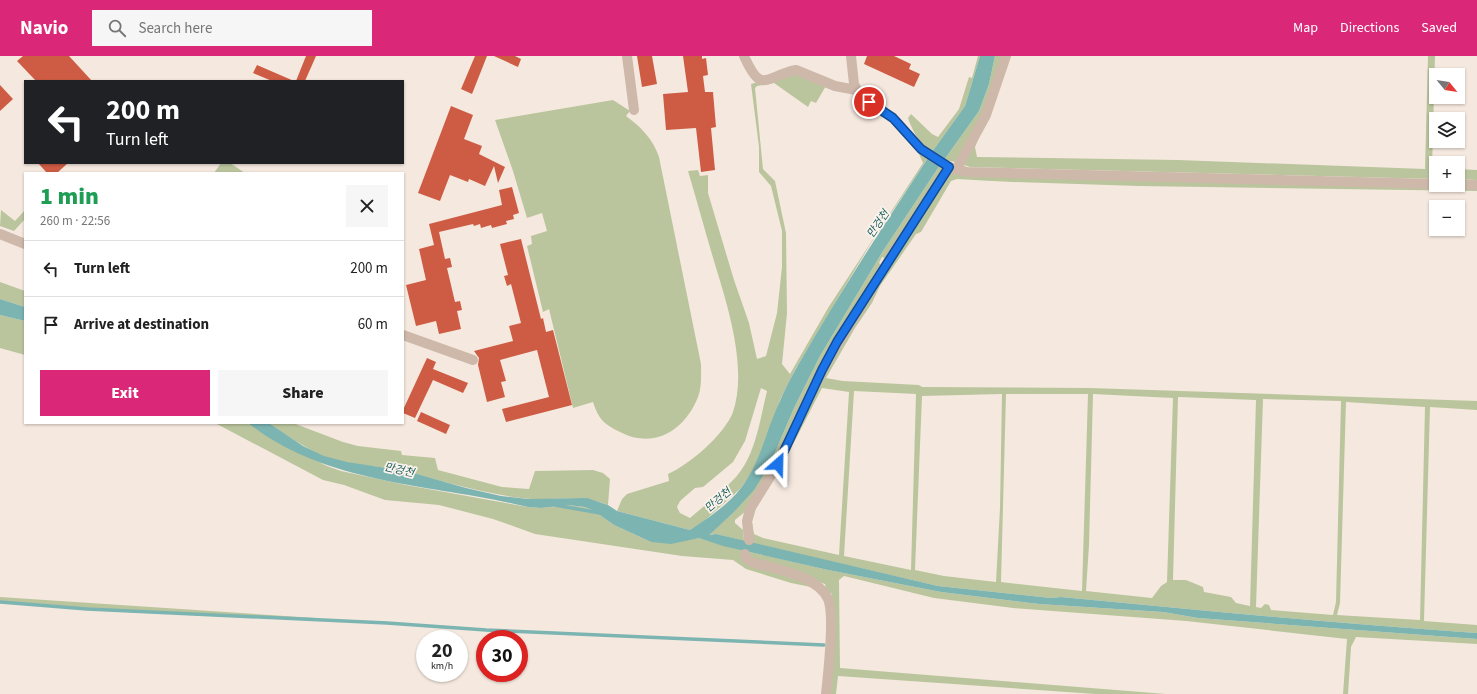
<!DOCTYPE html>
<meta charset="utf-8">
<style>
body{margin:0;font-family:"Source Sans 3","Noto Sans KR",sans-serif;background:#f6f6f6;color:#222;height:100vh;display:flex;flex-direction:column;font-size:15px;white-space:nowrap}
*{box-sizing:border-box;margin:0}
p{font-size:13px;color:#767676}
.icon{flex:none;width:22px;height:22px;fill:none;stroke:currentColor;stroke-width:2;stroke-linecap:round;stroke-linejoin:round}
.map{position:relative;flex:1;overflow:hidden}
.side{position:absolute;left:24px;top:116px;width:380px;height:252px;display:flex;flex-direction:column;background:#fff;border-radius:0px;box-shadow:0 1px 3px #0004}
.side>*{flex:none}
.hud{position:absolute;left:24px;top:24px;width:380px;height:84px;border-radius:0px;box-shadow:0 1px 3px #0004;background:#202124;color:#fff;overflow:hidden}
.needle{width:26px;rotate:120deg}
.fabs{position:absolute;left:1429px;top:12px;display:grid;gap:8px}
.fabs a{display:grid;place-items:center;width:36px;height:36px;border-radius:0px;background:#fff;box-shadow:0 1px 3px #0004;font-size:20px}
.speed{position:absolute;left:416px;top:574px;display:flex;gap:8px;font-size:20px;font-weight:700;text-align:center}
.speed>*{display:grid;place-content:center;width:52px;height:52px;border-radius:50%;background:#fff;box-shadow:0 1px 3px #0004;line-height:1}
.speed small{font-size:10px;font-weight:400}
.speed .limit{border:6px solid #d22;background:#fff;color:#111}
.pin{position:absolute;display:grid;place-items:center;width:34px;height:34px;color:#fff;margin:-17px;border:2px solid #fff;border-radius:50%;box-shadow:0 1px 4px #0007}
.me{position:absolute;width:44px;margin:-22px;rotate:25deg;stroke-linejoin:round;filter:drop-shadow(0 0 3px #0008)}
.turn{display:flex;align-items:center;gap:14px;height:84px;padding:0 16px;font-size:18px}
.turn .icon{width:52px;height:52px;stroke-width:2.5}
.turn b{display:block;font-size:28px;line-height:34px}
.round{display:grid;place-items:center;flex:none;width:42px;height:42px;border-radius:0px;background:#f6f6f6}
.head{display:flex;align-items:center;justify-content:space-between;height:68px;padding:0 16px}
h1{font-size:24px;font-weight:800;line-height:30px;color:#1e9e55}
.primary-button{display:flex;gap:8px;margin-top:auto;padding:8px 16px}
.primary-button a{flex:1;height:46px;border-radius:0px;background:#db2777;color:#fff;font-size:16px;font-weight:800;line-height:46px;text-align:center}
.primary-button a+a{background:#f6f6f6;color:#222}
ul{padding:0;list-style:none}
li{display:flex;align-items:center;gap:12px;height:56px;padding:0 16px;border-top:1px solid #e0e0e0}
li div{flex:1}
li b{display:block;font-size:15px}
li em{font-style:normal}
header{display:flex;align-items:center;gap:24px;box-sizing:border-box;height:56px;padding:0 20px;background:#db2777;color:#fff}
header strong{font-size:19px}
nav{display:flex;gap:22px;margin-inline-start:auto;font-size:14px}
.search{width:280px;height:36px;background:#f6f6f6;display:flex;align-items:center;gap:10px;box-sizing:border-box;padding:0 14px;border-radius:0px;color:#767676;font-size:15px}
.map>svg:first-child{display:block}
.green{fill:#bbc59d;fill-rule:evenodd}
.water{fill:#7cb4b2}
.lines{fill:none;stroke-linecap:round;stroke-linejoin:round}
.stream{stroke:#7cb4b2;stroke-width:3.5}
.building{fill:#ce5c44}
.minor{stroke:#ceb8aa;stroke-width:10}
.route-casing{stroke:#114b97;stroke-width:10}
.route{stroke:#1a73e8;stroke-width:7}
.labels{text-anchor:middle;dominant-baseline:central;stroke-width:3.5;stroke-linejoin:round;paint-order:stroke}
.water-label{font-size:11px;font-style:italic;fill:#1c6060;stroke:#fbf3ec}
</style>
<header>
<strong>Navio</strong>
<div class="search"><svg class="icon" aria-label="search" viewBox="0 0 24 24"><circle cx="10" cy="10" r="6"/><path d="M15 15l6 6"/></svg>Search here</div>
<nav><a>Map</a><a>Directions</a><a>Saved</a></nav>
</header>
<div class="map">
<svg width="1477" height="638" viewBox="0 0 1477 638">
<rect width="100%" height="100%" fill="#f5e9df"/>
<g class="green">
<path d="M978,0H980L965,50L932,96C919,88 913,76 908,62L911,58L932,78L938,81L959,53L969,21L972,22Z"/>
<path d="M995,0H1004L985,58L955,106L944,104L979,55L989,28Z"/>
<path d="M1428,0H1435L1432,113H1436V123L970,111L964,109L986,64L975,91L977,101L1178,104L1425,113Z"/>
<path d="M792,17L827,28L816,47L811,45L808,51L774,27L757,30L755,32L763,113L775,125L786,177L787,257L782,308L790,318L828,252L923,107L919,98L920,96L928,102L871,187L796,312L780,344L763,393L751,418L740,433L703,466L690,474L617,455L622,443L627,438L669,425L668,418C689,409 725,378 733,356C748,311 727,248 714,205C705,175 697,145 688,115L698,114L700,120L708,119V137L734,224L749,267L757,303L766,300L777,257L782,211V175L771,130L759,116V91L751,28ZM761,332L767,335C760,363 756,398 736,421C722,436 705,449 690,462L680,457L677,451L680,445L695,432L703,431L733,406L745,385Z"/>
<path d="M613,44L630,55L626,60C641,71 653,83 659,101L701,308C701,318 702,331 698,341C685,374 654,394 620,376C604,368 599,364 593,346L573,352L549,253L543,256L527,190L532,188L531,180L547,175L542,157L527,162L513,115L495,64Z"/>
<path d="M221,107H230L245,117H214Z"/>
<path d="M940,109L943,112L887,203L882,201L879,207L883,210L746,455L735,464V467L743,474L744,485L716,478L708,479L732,458L770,408L794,352L820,300L883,195Z"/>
<path d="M1458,113L1477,114V124L1458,123Z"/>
<path d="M951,115L1477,129V135C1364,133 1251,132 1138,130C1078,128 1017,127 957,123L951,125L921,176L916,178L880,230L872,247L855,272L826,322L843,325L919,329L922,331L1090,332L1477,345V354L1430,351L1424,565L1477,569V577C1338,568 1200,554 1061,541L1051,542L938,530L751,487L750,462L838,290ZM822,332L849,336L839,499L763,482L754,478L752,466L757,449L783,408ZM854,335L916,338L911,514L844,500ZM1002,338L1000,452L996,526L944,520L915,514L922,340ZM1006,338H1088L1082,535L1001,526ZM1093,338L1173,342L1167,526L1161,530L1152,542L1086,535L1089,489ZM1178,341L1256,344L1250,550L1236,547L1231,541L1204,536L1203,531L1186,524H1173ZM1263,343L1341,345L1336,546L1333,559L1271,554L1269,549L1265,548L1261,552L1256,551ZM1346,346L1425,351L1420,564L1337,559L1340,547Z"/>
<path d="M1,154L15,165L25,154V163L14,175L0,170Z"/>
<path d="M0,226L25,235V251L0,243Z"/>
<path d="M0,259L25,265V299L0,292Z"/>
<path d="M215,367H248L277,386L327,410L341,415L406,429L528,451L541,452L568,449L585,451L594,455L614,469L651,486L699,482L743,494L744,502L787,517L816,532L791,527L746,513L733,504L682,500L535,478L493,463L439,449L385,444L344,429L323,424Z"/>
<path d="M269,367H293L343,386L358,390L401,395L402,399L435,402L438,414L502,431L529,433L535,415L593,414L603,417L610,423L608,449C579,437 551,446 521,442C481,437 442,425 403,415C377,409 348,410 323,400C304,391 286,379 269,367Z"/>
<path d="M750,496L828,514L941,536L1039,548L1163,556L1198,562L1477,583V588L1356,581L1351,591L1348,638H1343L1347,583L1186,565L1013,552L934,542L844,520L839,524L840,612L1166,638H1095L838,620L836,638H827L830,540L832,538L829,536L827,537L825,528L753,504L748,498Z"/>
<path d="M0,541L316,562L317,564L87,552L0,545Z"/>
</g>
<g class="water">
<path d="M980,0H995L989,28L979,55L944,104L932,96L965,50Z"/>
<path d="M928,102L940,109L883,195L820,300L794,352L770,408L754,434L732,458L709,479L716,478L938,530L1051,542L1061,541C1200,554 1338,568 1477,577V583L1198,562L1163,556L1039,548L941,536L828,514L723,490L699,482L671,488L651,486L614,469L594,455L585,451L568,449L541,452L528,451C434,428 328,430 248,367H269L303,390L324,400L347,406L406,415L466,432L501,440L528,443L587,442L608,449L617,455L690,474C707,463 729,448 741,432C756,412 762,392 770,369C778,348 787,328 798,309C839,238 883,170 928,102Z"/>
<path d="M0,243L25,251V265L0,259Z"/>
</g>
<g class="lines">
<g class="stream">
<path d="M555,449L600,457"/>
<path d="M0,546L87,553L387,567L486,574L824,589"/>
</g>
</g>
<g class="building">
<path d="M23,0H69L92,25H36L17,5Z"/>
<path d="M306,0H316L305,25H296Z"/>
<path d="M475,0H487L472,38L461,33Z"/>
<path d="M494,0H515L521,3L518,11Z"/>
<path d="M637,0H652L657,28L642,31Z"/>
<path d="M683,0H702V3L706,2L708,19L703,20L705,36H713L716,71L711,72L715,114L701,116L696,72L666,74L663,38L688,36Z"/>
<path d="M867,0H894L911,8L909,13L920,18L914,31L864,8Z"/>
<path d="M257,9L294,25H272L253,17Z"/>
<path d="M0,29L13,43L0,55Z"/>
<path d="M451,50L473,59L464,83L482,90L479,98L505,111L498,127L494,110L485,130L469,123L468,126L450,119L440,145L418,137Z"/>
<path d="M38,107H68L57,117H47Z"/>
<path d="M512,131L519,157L513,159L514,163L506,165L507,168L492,172L491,169L481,172L480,168L474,170L473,168L439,176L445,203L450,202L452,211L447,212L455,246L460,245L462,254L457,255L461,273L439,278L436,265L416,270L406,229L426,224L419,193L434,189L429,168L502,149L499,134Z"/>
<path d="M521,183L541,263L543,262L546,276L553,274L572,349L506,366L502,353L549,341L537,294L500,304L506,325L501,326L505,341L487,346L478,309L479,302L474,295L513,285L509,270L521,267L511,228L507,230L504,220L508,219L500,188Z"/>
<path d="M427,302L436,306L433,313L468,327L463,337L433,324L415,362L403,357V354Z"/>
<path d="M421,356L450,369L446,378L417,365Z"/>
</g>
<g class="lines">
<g class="minor">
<path d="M627,0L634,54"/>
<path d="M744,0C762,40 765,20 796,14L835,30L856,34"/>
<path d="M851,0L854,28L860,40L893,62L921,93L949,111L967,116L1436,128"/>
<path d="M956,114L986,59L1006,0"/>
<path d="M1458,128L1477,129"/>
<path d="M0,178L25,188"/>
<path d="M403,279L473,304"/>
<path d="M749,484L747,465L750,453L778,408L822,314L890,202L949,111"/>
<path d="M745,498C746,501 746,503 750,505C754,508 762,509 767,510C786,515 819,523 828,543C835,558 828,619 826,638"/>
</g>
</g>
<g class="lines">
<g class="route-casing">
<path id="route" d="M778,408L822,314L837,286L949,111L921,93L893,62L869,46"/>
</g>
<use href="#route" class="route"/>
</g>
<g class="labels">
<g class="water-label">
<text transform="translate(878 168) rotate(-55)">만겅천</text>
<text transform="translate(399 414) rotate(13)">만겅천</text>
<text transform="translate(718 444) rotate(-40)">만겅천</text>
</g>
</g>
</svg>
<div class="fabs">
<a><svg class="needle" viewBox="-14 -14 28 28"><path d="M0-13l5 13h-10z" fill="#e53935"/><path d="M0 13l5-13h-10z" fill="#767676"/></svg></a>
<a><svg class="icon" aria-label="layers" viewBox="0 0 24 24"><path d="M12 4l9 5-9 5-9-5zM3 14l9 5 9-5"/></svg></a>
<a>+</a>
<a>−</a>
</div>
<div class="speed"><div>20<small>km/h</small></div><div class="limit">30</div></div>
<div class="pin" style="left:869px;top:46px;background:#d93025"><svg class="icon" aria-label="arrive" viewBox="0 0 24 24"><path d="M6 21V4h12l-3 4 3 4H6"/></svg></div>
<svg class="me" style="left:778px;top:408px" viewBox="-20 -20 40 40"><path d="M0-17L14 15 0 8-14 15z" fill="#1a73e8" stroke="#fff" stroke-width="4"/></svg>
<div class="hud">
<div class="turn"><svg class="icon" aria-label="left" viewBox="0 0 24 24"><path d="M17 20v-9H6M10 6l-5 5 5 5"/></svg><div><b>200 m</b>Turn left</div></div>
</div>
<section class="side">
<div class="head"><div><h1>1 min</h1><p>260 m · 22:56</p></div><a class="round"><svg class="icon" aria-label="close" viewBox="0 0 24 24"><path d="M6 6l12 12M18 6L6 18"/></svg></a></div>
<ul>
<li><svg class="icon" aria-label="left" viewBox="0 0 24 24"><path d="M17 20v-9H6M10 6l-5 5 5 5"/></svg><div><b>Turn left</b></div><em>200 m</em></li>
<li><svg class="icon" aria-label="arrive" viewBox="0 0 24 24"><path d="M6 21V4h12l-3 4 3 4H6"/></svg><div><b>Arrive at destination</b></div><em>60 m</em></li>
</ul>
<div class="primary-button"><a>Exit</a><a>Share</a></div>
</section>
</div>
